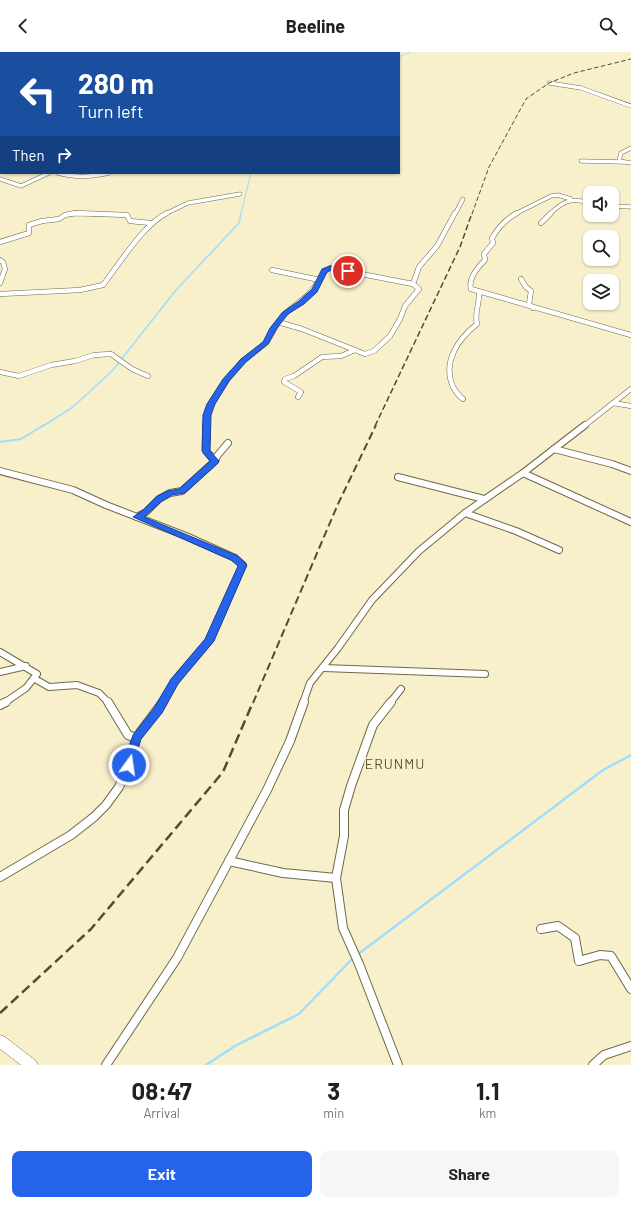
<!DOCTYPE html>
<style>
body{margin:0;font-family:Barlow,sans-serif;background:#f6f6f6;color:#202124;height:100vh;display:flex;flex-direction:column;font-size:15px;white-space:nowrap}
*{box-sizing:border-box;margin:0}
p{font-size:13px;color:#757577}
.icon{flex:none;width:22px;height:22px;fill:none;stroke:currentColor;stroke-width:2;stroke-linecap:round;stroke-linejoin:round}
.map{position:relative;height:1013px;overflow:hidden}
.side{display:flex;flex-direction:column;background:#fff;flex:1}
.side>*{flex:none}
.hud{position:absolute;left:0px;top:0px;width:400px;height:122px;box-shadow:0 1px 3px #0004;background:#1a4fa0;color:#fff;overflow:hidden}
.tools{position:absolute;left:583px;top:134px;display:grid;gap:8px}
.tools a{display:grid;place-items:center;width:36px;height:36px;border-radius:8px;background:#fff;box-shadow:0 1px 3px #0004;font-size:20px}
.pin{position:absolute;display:grid;place-items:center;width:34px;height:34px;color:#fff;margin:-17px;border:2px solid #fff;border-radius:50%;box-shadow:0 1px 4px #0007}
.me{position:absolute;width:44px;margin:-22px;rotate:14deg;stroke-linejoin:round;filter:drop-shadow(0 0 3px #0008)}
.turn{display:flex;align-items:center;gap:14px;height:84px;padding:0 12px;font-size:18px}
.turn .icon{width:52px;height:52px;stroke-width:2.5}
.turn b{display:block;font-size:28px;line-height:34px}
.then{display:flex;align-items:center;height:38px;padding:0 12px;background:#0003;gap:8px;font-size:15px}
.eta{display:flex;justify-content:space-evenly;align-items:center;height:68px;text-align:center}
.eta b{font-size:24px;font-weight:700;line-height:28px}
.button{display:flex;gap:8px;margin-top:auto;padding:8px 12px}
.button a{flex:1;height:46px;border-radius:8px;background:#2563eb;color:#fff;font-size:16px;font-weight:700;line-height:46px;text-align:center}
.button a+a{background:#f6f6f6;color:#202124}
header{display:flex;justify-content:space-between;align-items:center;height:52px;padding:0 12px;background:#fff;font-size:18px;font-weight:700}
.map>svg:first-child{display:block}
.lines{fill:none;stroke-linecap:round;stroke-linejoin:round}
.stream-far3{stroke:#9fdefd;stroke-width:1}
.stream-far2{stroke:#9fdefd;stroke-width:1.5}
.stream-far1{stroke:#9fdefd;stroke-width:2}
.stream{stroke:#9fdefd;stroke-width:2.5}
.street-far3-casing{stroke:#706948;stroke-width:4.5}
.street-far2-casing{stroke:#706948;stroke-width:5.5}
.street-far1-casing{stroke:#706948;stroke-width:8}
.street-casing{stroke:#706948;stroke-width:10}
.secondary-casing{stroke:#706948;stroke-width:1}
.street-far3{stroke:#fff;stroke-width:3.5}
.street-far2{stroke:#fff;stroke-width:4.5}
.street-far1{stroke:#fff;stroke-width:6}
.street{stroke:#fff;stroke-width:8}
.secondary{fill:#fff;fill-rule:evenodd}
.rail-far3{stroke:#504c3b;stroke-width:1;stroke-dasharray:4.5 2.5;stroke-linecap:butt}
.rail-far2{stroke:#504c3b;stroke-width:1.5;stroke-dasharray:6 3;stroke-linecap:butt}
.rail-far1{stroke:#504c3b;stroke-width:2;stroke-dasharray:8 4;stroke-linecap:butt}
.rail{stroke:#504c3b;stroke-width:2.5;stroke-dasharray:10 5;stroke-linecap:butt}
.route{fill:#2563eb;stroke:#184099}
.labels{text-anchor:middle;dominant-baseline:central;stroke-width:3;stroke-linejoin:round;paint-order:stroke}
.quarter-label{font-size:14px;letter-spacing:1px;fill:#5b5333;stroke:#f8f0cb}
</style>
<header><svg class="icon" aria-label="back" viewBox="0 0 24 24"><path d="M15 5l-7 7 7 7"/></svg>Beeline<svg class="icon" aria-label="search" viewBox="0 0 24 24"><circle cx="10" cy="10" r="6"/><path d="M15 15l6 6"/></svg></header>
<div class="map">
<svg width="631" height="1013" viewBox="0 0 631 1013">
<rect width="100%" height="100%" fill="#f8f0cb"/>
<g class="lines">
<g class="stream-far3">
<path d="M399,5L410,0"/>
<path d="M241,162L251,121"/>
</g>
<path class="stream-far2" d="M43,374L73,355L113,318L176,238L239,171L241,161"/>
<path class="stream-far1" d="M0,390L21,387L44,373"/>
<g class="stream">
<path d="M357,903L603,718L631,703"/>
<path d="M206,1013L235,994L299,962L354,905"/>
</g>
<g class="street-far3-casing">
<g id="street-far3">
<path d="M17,1L19,0"/>
<path d="M549,31L581,36L631,54"/>
<path d="M631,96L621,101L619,109L631,111"/>
<path d="M581,109L623,110"/>
<path d="M58,121C75,126 92,125 109,121"/>
<path d="M0,127L21,134L49,121"/>
<path d="M612,154L631,155"/>
<path d="M70,162H102"/>
<path d="M165,162L188,151L240,142"/>
<path d="M455,162L463,147"/>
<path d="M515,162L551,144L558,143L571,147"/>
<path d="M550,162C564,148 571,146 590,151"/>
</g>
</g>
<g class="street-far2-casing">
<g id="street-far2">
<path d="M76,161L127,163L130,169L151,171"/>
<path d="M517,161C506,167 498,176 492,186L493,191L484,202L485,208C478,215 468,227 471,237L631,283"/>
<path d="M541,171L551,161"/>
<path d="M0,190L29,181V173L42,169L59,167L65,163L75,161"/>
<path d="M0,208L3,210L5,217L0,231"/>
<path d="M521,227L526,235L531,239L529,252L533,256"/>
<path d="M320,228L325,219L330,216L413,232"/>
<path d="M0,242L80,238L103,233C120,211 143,173 167,161"/>
<path d="M278,270L302,277L365,302L374,299L390,284L400,267L405,254L419,237L413,232L419,215L437,194L455,161"/>
<path d="M0,320L19,324L51,313L75,309L94,303L111,302L132,317L148,324"/>
<path d="M298,345L301,340L284,330L285,327L294,324L322,305L341,304L355,298"/>
<path d="M463,347C459,344 456,340 453,335C442,310 458,287 477,272C474,260 480,252 479,240"/>
<path d="M613,351L631,354"/>
<path d="M206,374L209,356L228,327L243,309L267,290L282,264L308,243L320,228L272,218"/>
<path d="M584,374L631,337"/>
</g>
</g>
<g class="street-far1-casing">
<g id="street-far1">
<path d="M206,373V399L215,409"/>
<path d="M554,397L612,412L631,419"/>
<path d="M0,419L73,438L106,453L186,484L235,506L243,513L209,589L174,630L162,651"/>
<path d="M523,421L631,470"/>
<path d="M398,425L484,447"/>
<path d="M465,461L516,479L559,498"/>
<path d="M137,465L146,460L159,447L170,441L182,439L215,409L217,404L228,391"/>
<path d="M0,600L37,622L26,636L4,651"/>
<path d="M324,616L485,622"/>
<path d="M0,620L26,614"/>
<path d="M35,627L49,635L77,633L99,641L109,651"/>
<path d="M303,651L310,631L338,596L372,548L419,499L465,461L523,421L585,373"/>
<path d="M390,651L401,637"/>
</g>
</g>
<g class="street-casing">
<g id="street">
<path d="M108,650L128,683L136,686"/>
<path d="M391,650L373,673L351,734L344,758V784L336,826L343,876L359,912L398,1013"/>
<path d="M0,653L6,650"/>
<path d="M229,809L283,821L336,826"/>
<path d="M0,825L71,783L94,765L106,753L119,735L129,713L136,686L163,650"/>
<path d="M541,877L558,874L575,886L579,909L600,903L611,904L631,937"/>
<path d="M106,1013L177,906L267,738L290,689L304,650"/>
<path d="M593,1013L604,1003L631,994"/>
</g>
</g>
<g class="secondary-casing">
<path id="secondary" d="M0,983L5,985L36,1009L38,1013H21L0,997Z"/>
</g>
<use href="#street-far3" class="street-far3"/>
<use href="#street-far2" class="street-far2"/>
<use href="#street-far1" class="street-far1"/>
<use href="#street" class="street"/>
<use href="#secondary" class="secondary"/>
<path class="rail-far3" d="M472,162L489,115L526,47L549,31L574,21L631,7"/>
<path class="rail-far2" d="M375,374L460,195L472,161"/>
<path class="rail-far1" d="M253,651L338,452L376,373"/>
<path class="rail" d="M0,961L91,877L223,720L253,650"/>
</g>
<path class="route" d="M330,214L351,219L348,221L331,218L327,220L317,240L304,252L288,262L277,276L268,292L246,310L229,329L215,352L211,363L210,399L219,409L218,411L185,441L172,443L162,449L144,465L238,504L247,513L214,589L178,632L162,661L141,687L132,716H125L123,713L133,683L154,656L171,627L205,587L238,514L231,508L133,465L143,458L156,445L167,439L179,437L210,409L202,399L203,363L207,352L223,327L241,307L263,290L270,276L283,260L299,249L312,237L322,217Z"/>
<g class="labels">
<g class="quarter-label">
<text x="395" y="711">ERUNMU</text>
</g>
</g>
</svg>
<div class="tools">
<a><svg class="icon" aria-label="sound" viewBox="0 0 24 24"><path d="M4 9h4l5-4v14l-5-4H4zM17 9q2 3 0 6"/></svg></a>
<a><svg class="icon" aria-label="search" viewBox="0 0 24 24"><circle cx="10" cy="10" r="6"/><path d="M15 15l6 6"/></svg></a>
<a><svg class="icon" aria-label="layers" viewBox="0 0 24 24"><path d="M12 4l9 5-9 5-9-5zM3 14l9 5 9-5"/></svg></a>
</div>
<div class="pin" style="left:348px;top:219px;background:#d93025"><svg class="icon" aria-label="arrive" viewBox="0 0 24 24"><path d="M6 21V4h12l-3 4 3 4H6"/></svg></div>
<svg class="me" style="left:129px;top:713px" viewBox="-20 -20 40 40"><circle r="17" fill="#2563eb" stroke="#fff" stroke-width="3"/><path d="M0-11L8 9 0 5-8 9z" fill="#fff"/></svg>
<div class="hud">
<div class="turn"><svg class="icon" aria-label="left" viewBox="0 0 24 24"><path d="M17 20v-9H6M10 6l-5 5 5 5"/></svg><div><b>280 m</b>Turn left</div></div>
<div class="then">Then<svg class="icon" aria-label="right" viewBox="0 0 24 24"><path d="M7 20v-9h11M14 6l5 5-5 5"/></svg></div>
</div>
</div>
<section class="side">
<div class="eta">
<div><b>08:47</b><p>Arrival</p></div>
<div><b>3</b><p>min</p></div>
<div><b>1.1</b><p>km</p></div>
</div>
<div class="button"><a>Exit</a><a>Share</a></div>
</section>
